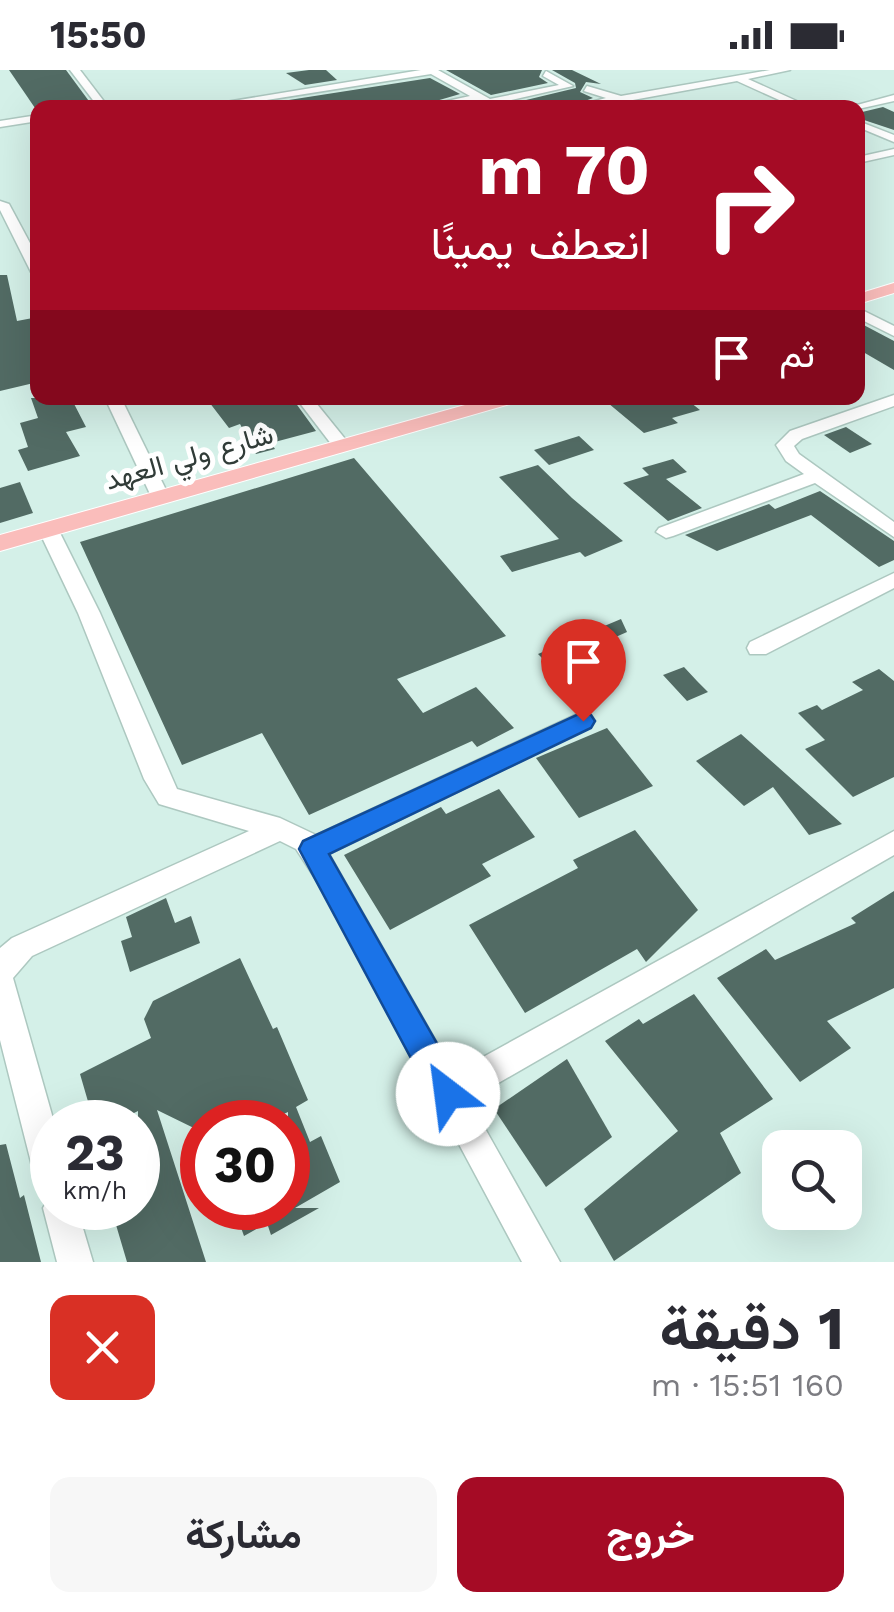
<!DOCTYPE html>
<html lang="ar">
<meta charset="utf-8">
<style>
body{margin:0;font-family:"Work Sans",Vazirmatn,sans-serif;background:#f7f7f7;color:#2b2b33;direction:rtl;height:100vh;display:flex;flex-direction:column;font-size:38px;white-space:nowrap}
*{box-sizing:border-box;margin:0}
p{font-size:32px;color:#7c7c81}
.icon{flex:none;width:55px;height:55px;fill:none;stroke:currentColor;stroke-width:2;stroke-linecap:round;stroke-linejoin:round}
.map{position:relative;height:1192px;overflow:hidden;direction:ltr}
.drawer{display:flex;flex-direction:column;background:#fff;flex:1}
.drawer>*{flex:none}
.banner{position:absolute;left:30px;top:30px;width:835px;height:305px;border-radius:20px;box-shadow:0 10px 40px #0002;direction:rtl;background:#a50b25;color:#fff;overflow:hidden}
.controls{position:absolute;left:762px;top:1060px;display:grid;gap:20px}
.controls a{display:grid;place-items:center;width:100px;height:100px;border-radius:20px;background:#fff;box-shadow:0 10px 40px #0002;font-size:50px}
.speed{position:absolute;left:30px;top:1030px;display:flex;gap:20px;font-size:50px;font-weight:700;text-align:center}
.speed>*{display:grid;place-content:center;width:130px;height:130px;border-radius:50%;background:#fff;box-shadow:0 10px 40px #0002;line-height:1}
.speed small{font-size:25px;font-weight:400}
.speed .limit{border:15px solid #d22;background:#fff;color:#111}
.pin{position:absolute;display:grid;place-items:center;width:85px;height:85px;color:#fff;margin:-102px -42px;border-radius:50% 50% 50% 0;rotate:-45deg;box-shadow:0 0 10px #0007}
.pin .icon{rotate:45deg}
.me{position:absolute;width:110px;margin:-55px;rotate:330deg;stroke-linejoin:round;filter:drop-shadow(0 0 8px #0008)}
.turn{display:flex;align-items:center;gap:35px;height:210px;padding:0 50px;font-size:45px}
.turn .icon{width:130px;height:130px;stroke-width:2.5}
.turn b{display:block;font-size:70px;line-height:85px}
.then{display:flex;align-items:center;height:95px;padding:0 50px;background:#0003;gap:20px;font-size:38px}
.round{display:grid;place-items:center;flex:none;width:105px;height:105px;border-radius:20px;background:#f7f7f7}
.overview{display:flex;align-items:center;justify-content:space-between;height:170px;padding:0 50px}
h1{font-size:60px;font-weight:700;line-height:75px}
.button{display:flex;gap:20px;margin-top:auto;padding:20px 50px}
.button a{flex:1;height:115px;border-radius:20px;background:#a50b25;color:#fff;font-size:40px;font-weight:700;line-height:115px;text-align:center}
.button a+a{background:#f7f7f7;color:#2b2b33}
.status{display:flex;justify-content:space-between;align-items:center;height:70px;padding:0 50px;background:#fff;direction:ltr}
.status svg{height:28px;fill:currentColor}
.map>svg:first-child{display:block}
.building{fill:#526b64}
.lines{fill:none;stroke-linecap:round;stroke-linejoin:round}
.minor-casing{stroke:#adc8c0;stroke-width:3}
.major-casing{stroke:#fff;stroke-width:2}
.minor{fill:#fff;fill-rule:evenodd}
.major{fill:#fabdbb;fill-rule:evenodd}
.route{fill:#1a73e8;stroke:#114b97;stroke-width:2.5}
.labels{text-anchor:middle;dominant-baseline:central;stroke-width:10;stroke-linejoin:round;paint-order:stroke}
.street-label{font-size:28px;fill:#313c38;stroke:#fff}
</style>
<div class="status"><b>15:50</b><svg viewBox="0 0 49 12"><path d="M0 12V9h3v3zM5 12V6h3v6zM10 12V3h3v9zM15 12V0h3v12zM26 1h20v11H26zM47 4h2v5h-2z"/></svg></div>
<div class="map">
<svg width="894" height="1192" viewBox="0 0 894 1192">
<rect width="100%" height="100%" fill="#d4f0e8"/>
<g class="building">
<path d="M9,0H66L94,38H35Z"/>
<path d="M309,0H326L337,10L305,15L286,3Z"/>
<path d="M446,0H542L539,7L548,13L491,25Z"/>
<path d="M552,0H572L601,14L586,12L580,22L593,28L566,38L526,30L576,18L575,13Z"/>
<path d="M430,8L460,24L412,38H276V32Z"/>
<path d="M883,37L894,42V60L858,48V43Z"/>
<path d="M0,205H7L17,251L38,247V312L0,321Z"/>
<path d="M858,252L894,271V300L858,279Z"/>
<path d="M31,328H71L86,357L66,362L80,386L28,401L18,380L28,377L20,353L38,348Z"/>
<path d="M206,328H292L316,361L271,373L275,379L256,384L240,354L229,358Z"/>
<path d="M602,328H685L700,340L672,348L678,353L644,363Z"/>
<path d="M846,357L872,374L850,383L824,365Z"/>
<path d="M579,366L594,380L549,395L534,380Z"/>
<path d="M354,388L506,566L397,609L423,643L476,617L514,658L477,677L472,671L309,745L262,663L182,695L80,472Z"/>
<path d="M673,389L687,402L666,409L702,438L668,451L623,413L649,405L642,398Z"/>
<path d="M538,395L572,428L623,471L585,487L580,482L512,502L500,486L559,469L499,407Z"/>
<path d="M20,412L33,443L0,453V418Z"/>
<path d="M820,421L894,471V490L879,497L811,445L717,481L685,465L769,434L775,439Z"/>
<path d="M621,549L627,562L550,596L538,584Z"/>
<path d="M684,597L697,611L708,622L687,631L663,605Z"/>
<path d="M879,599L894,611V707L853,727L805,679L825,670L798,643L817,635L822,640L863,620L852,612Z"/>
<path d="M607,658L653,716L579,748L536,688Z"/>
<path d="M741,664L842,754L809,765L773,717L744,736L696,691Z"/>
<path d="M499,719L535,767L482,794L491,806L390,860L344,785L441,737L446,744Z"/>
<path d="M635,760L698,840L646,892L637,879L525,943L469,855L578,798L573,790Z"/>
<path d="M894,821V918L827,951L851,978L800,1012L717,908L766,879L775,890L856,853L851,848Z"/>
<path d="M166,828L175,853L191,846L200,873L130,902L121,871L132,867L126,847Z"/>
<path d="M240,888L273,959L277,957L308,1030L296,1037L310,1072L321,1066L340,1112L295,1138H319L271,1165L267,1153L244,1166L234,1138H288V1042L267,1052H202V1062L157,1040L206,1192H127L111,1138H138V1041L116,1052H94L80,1004L151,968L144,949L153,931Z"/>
<path d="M694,924L773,1029L720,1063L741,1103L614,1191L584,1139L678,1061L605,971L639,949L643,954Z"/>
<path d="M567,989L612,1067L546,1117L494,1039Z"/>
<path d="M6,1074L20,1128L24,1125L41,1192H0V1075Z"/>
</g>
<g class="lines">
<g class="minor-casing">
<g id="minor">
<path d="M70,0H80L109,38H99Z"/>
<path d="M421,0H438L490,29L559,15L543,6L546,1L573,16L498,33L504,38H491L478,30L415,38L470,26L431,4L217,38H190Z"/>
<path d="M770,0H790L748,9L812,38H797L737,11L589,38H569L606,28L584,21L587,16L621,26Z"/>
<path d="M894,25V31L858,39L846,38Z"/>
<path d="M38,45V51L0,57V51Z"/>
<path d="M858,51L894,65V72L858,57Z"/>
<path d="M894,79V85L858,93V87Z"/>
<path d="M0,131L9,134L38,188V206L31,202L0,140Z"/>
<path d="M858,238L894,256V266L858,248Z"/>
<path d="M894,325V336L802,369L794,376L799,384L894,452V467L815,413L673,466L666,468L656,462L659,458L804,404L786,391L776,375L790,361Z"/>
<path d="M105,328H121L169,426L167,430H153L151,426Z"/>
<path d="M296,328H312L350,375L347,379H335Z"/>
<path d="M48,453L58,459L100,543L177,719L280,748L316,765L575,645H591L595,651L591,657L329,784L454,1003L894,761V785L469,1030L560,1192H522L324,822L296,779L280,771L32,886L13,908L54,1052L52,1138H77L93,1192H57L43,1138L51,1124L40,1120L35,1108L0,970V878L12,868L249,761L159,734L144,709L78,543L38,459Z"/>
<path d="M894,503V518L766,584H750L747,578L750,572Z"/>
</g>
</g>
<g class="major-casing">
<g id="major">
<path d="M894,213V223L858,234V224Z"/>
<path d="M490,328H520L517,332L0,481V465Z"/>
</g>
</g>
<use href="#minor" class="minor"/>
<use href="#major" class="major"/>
</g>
<path class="route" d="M583,642L591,645L595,651L591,658L329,784L459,1012L464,1024L459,1035L448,1040L436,1035L299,779L303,771Z"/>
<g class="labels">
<g class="street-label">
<text transform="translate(189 387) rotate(-16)">شارع ولي العهد</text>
</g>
</g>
</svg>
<div class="controls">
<a><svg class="icon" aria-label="search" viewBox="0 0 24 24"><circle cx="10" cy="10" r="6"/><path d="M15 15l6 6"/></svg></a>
</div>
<div class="speed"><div>23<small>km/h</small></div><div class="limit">30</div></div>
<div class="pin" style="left:583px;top:651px;background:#d93025"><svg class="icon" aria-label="arrive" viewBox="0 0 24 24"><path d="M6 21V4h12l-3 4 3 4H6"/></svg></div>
<svg class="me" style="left:448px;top:1024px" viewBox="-20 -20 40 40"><circle r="19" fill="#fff"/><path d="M0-13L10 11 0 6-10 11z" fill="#1a73e8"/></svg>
<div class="banner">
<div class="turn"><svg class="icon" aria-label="right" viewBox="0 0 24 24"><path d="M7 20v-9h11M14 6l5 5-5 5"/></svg><div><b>70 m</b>انعطف يمينًا</div></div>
<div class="then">ثم<svg class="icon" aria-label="arrive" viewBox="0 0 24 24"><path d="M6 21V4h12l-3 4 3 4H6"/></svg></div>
</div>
</div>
<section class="drawer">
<div class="overview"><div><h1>1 دقيقة</h1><p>160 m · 15:51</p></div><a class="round" style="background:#d93025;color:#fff"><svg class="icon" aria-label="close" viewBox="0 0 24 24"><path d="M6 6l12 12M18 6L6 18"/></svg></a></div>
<div class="button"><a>خروج</a><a>مشاركة</a></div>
</section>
